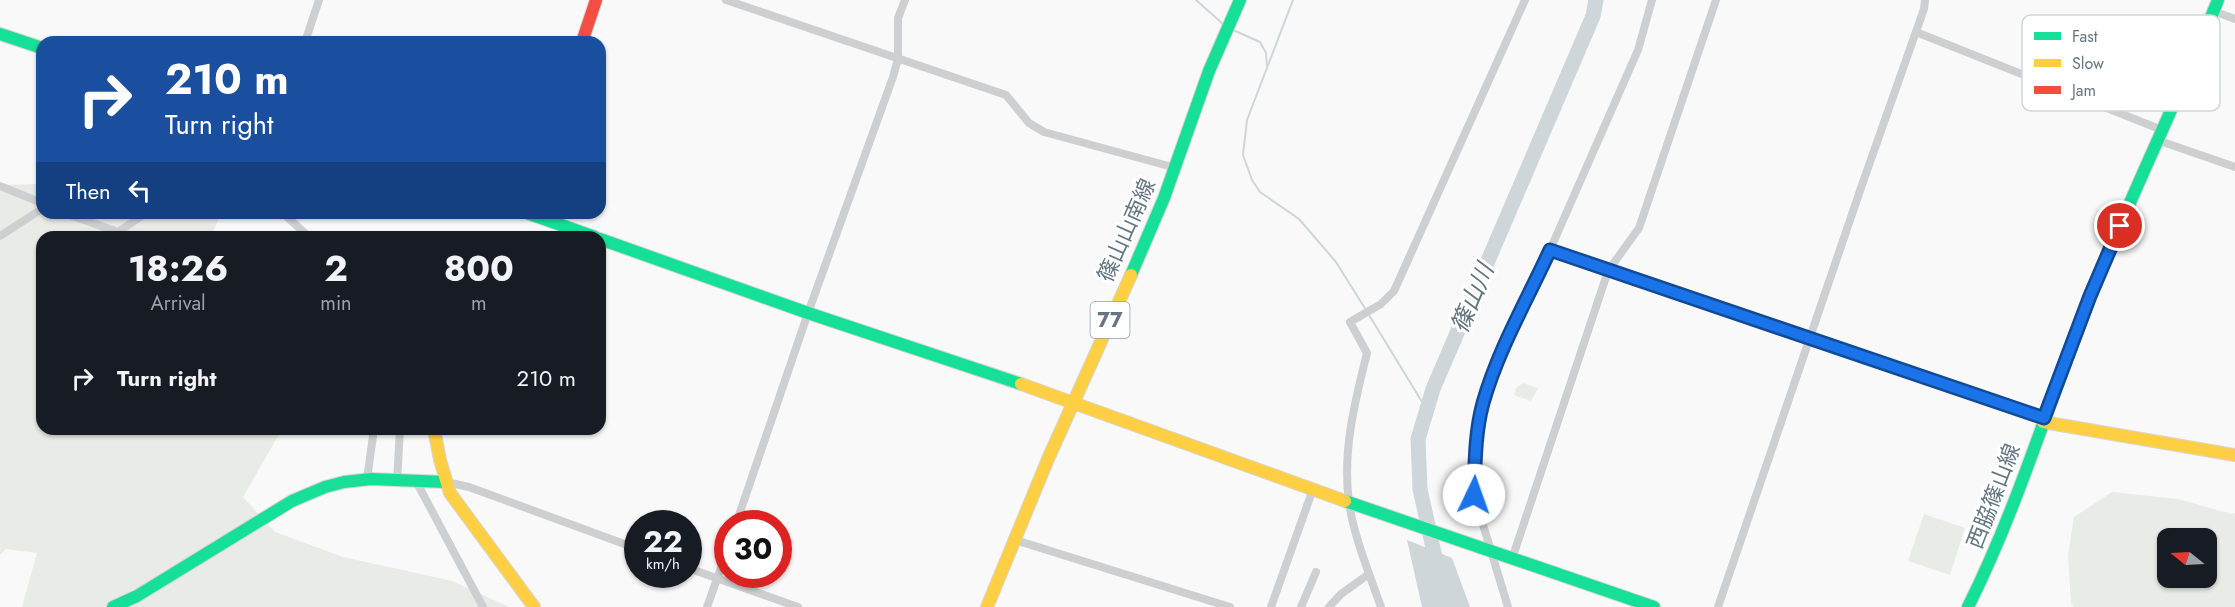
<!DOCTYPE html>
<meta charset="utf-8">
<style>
body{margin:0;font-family:Jost,"Noto Sans JP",sans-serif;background:#242831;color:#f1f3f6;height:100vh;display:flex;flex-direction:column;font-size:22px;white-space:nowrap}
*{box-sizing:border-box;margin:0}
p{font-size:20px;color:#9ea1a6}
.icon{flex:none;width:33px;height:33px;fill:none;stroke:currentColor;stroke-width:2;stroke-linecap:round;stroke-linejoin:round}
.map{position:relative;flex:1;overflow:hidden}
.side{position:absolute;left:36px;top:231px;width:570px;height:204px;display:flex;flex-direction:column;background:#171b24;border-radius:18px;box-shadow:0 2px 4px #0004}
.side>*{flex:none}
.banner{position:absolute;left:36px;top:36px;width:570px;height:183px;border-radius:18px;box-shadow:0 2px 4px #0004;background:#1a4fa0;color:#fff;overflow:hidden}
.needle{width:39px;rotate:288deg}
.tools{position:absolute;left:2157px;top:528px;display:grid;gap:12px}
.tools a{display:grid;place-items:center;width:60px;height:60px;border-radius:12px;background:#171b24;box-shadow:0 2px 4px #0004;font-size:30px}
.speed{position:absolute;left:624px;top:510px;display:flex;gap:12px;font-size:30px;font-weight:700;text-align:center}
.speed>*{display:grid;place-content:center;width:78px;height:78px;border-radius:50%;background:#171b24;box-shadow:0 2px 4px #0004;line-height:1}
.speed small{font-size:15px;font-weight:400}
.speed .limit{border:9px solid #d22;background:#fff;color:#111}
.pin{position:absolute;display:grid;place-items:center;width:51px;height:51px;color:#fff;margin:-26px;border:3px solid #fff;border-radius:50%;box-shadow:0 2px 6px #0007}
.me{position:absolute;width:66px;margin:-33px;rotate:3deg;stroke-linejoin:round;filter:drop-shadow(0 0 4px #0008)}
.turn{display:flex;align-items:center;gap:21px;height:126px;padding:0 30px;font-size:27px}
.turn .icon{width:78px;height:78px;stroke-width:2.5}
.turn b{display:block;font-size:42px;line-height:51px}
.then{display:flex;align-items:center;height:57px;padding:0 30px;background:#0003;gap:12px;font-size:22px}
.eta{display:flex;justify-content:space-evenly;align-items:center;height:102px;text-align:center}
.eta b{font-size:36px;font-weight:700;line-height:42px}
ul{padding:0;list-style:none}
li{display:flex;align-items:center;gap:18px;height:90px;padding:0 30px}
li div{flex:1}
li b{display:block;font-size:22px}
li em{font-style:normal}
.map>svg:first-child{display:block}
.green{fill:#e8ebe6;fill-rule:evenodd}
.water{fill:#ced6d9}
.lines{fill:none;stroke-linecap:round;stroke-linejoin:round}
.stream{stroke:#ced6d9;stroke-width:2}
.river{stroke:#ced6d9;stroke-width:15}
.fast-casing{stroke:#d5d6d7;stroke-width:14}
.slow-casing{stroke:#d5d6d7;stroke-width:14}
.jam-casing{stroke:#d5d6d7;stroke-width:14}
.street{stroke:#cecfd0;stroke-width:8}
.fast{stroke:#16e098;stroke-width:12}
.slow{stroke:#ffcf43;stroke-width:12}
.jam{stroke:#f24e42;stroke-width:12}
.route-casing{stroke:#114b97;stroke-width:15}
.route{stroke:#1a73e8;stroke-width:10}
.labels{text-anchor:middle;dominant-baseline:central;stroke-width:6;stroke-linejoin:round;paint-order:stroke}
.shield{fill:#fff;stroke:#939fa8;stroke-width:1.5}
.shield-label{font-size:21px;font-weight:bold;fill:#657683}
.street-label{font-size:22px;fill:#657683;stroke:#fff}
.water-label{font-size:24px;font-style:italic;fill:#60757c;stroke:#fff}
.key{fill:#fff;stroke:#d1d6da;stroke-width:1.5}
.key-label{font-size:16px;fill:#657683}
</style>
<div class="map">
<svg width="2235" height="607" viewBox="0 0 2235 607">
<rect width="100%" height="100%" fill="#f9f9f9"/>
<g class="green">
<path d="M42,184V213H221L211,237H42V429H282L243,497L275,532L343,557L452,581L509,607H22L37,553L6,549L0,555V185Z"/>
<path d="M1523,383L1538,388L1531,401L1514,395L1516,388Z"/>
<path d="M2112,492L2178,499L2231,514L2235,513V607H2074L2071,603L2068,556L2074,517ZM2168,538H2206V578H2168Z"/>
<path d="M1924,514L1965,528L1950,575L1908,561Z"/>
</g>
<path class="water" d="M1407,540L1452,558L1470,607H1422Z"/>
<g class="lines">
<g class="stream">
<path d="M1196,0L1223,24"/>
<path d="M1293,0L1247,120L1243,155L1252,180L1260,192L1299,219L1336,262L1366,310"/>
<path d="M1233,30L1260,42L1266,53L1267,68"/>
<path d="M1369,315L1427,410"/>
</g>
<path class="river" d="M1451,607L1437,566L1420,489L1418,439L1433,389L1593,16L1596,0"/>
<g class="fast-casing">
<g id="fast">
<path d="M0,34L42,48"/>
<path d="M527,213L595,237"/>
<path d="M600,239L808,313L1021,384"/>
<path d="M1131,275L1164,198L1209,71L1240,0"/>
<path d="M1345,501L1654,607"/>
<path d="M113,607L137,596L292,501L325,487L344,482L371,479L446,482"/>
<path d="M1968,607C2018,507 2049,401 2090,297C2130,197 2178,100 2218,0"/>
</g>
</g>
<g class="slow-casing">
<g id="slow">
<path d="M1021,384L1345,501"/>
<path d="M2043,422L2235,455"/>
<path d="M434,429L440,460L450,493L534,607"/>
<path d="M987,607L1048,459L1131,275"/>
</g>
</g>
<g class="jam-casing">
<path id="jam" d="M582,42L596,0"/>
</g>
<g class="street">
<path d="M726,0L1006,95L1029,123L1044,132L1176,168"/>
<path d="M2213,11L2235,19"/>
<path d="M1916,32L2162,130"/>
<path d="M305,42L319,0"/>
<path d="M2157,140L2235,167"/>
<path d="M0,186L42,203"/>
<path d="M64,213L118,232L146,213"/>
<path d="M283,213L309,237"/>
<path d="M0,236L42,209"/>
<path d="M1550,250L2044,418"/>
<path d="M367,479L374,429"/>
<path d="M397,481L400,429"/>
<path d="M416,481L483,607"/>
<path d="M446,482L469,487L638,549"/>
<path d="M736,524L808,313L893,77L898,59V18L905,0"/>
<path d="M1012,539L1230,607"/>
<path d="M1512,559L1608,271L1639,228L1716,0"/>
<path d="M688,568L798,607"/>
<path d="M707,607L728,548"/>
<path d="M1271,607L1313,489"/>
<path d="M1301,607L1316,572"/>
<path d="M1329,607L1341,594L1369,574"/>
<path d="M1381,607C1370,576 1353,534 1349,502C1342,452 1355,401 1367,353L1350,322L1381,304L1394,291L1525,0"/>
<path d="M1508,607L1474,495L1476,444L1483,404L1496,365L1550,250L1638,50L1652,0"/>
<path d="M1718,607L1863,182L1924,9L1925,0"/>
</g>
<use href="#fast" class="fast"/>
<use href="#slow" class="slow"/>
<use href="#jam" class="jam"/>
</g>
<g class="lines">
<g class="route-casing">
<path id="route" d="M1474,495C1475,464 1475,432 1483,403C1498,350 1527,300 1550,250L2044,418L2090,296L2120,226"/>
</g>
<use href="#route" class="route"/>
</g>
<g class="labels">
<rect class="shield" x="1090.5" y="302" width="39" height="36" rx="4.5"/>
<g class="shield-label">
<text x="1110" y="320">77</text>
</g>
<g class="street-label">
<text transform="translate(1126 230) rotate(-66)">篠山山南線</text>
<text transform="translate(1993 496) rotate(-69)">西脇篠山線</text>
</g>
<g class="water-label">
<text transform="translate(1472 298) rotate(-67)">篠山川</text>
</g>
</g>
<rect x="2022" y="15" width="198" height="96" rx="9" class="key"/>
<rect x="2034" y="32" width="27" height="8" fill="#16e098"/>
<rect x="2034" y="59" width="27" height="8" fill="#ffcf43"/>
<rect x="2034" y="86" width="27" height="8" fill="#f24e42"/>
<g class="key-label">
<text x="2072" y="42">Fast</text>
<text x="2072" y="69">Slow</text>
<text x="2072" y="96">Jam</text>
</g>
</svg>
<div class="tools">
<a><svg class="needle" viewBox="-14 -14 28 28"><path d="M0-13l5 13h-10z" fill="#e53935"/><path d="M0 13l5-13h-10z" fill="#9ea1a6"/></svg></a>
</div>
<div class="speed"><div>22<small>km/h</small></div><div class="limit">30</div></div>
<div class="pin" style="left:2120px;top:226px;background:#d93025"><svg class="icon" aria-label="arrive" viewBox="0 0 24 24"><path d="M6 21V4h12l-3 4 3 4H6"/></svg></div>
<svg class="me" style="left:1474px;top:495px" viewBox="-20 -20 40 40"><circle r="19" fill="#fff"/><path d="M0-13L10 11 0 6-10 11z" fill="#1a73e8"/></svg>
<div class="banner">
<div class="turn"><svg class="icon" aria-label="right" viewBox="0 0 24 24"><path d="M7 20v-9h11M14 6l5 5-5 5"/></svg><div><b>210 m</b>Turn right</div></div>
<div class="then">Then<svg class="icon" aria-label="left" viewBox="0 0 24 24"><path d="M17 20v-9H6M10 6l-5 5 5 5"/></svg></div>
</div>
<section class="side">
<div class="eta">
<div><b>18:26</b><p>Arrival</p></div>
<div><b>2</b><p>min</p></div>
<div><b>800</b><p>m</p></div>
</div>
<ul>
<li><svg class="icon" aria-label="right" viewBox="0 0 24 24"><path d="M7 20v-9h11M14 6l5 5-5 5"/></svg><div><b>Turn right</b></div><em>210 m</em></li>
</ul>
</section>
</div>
